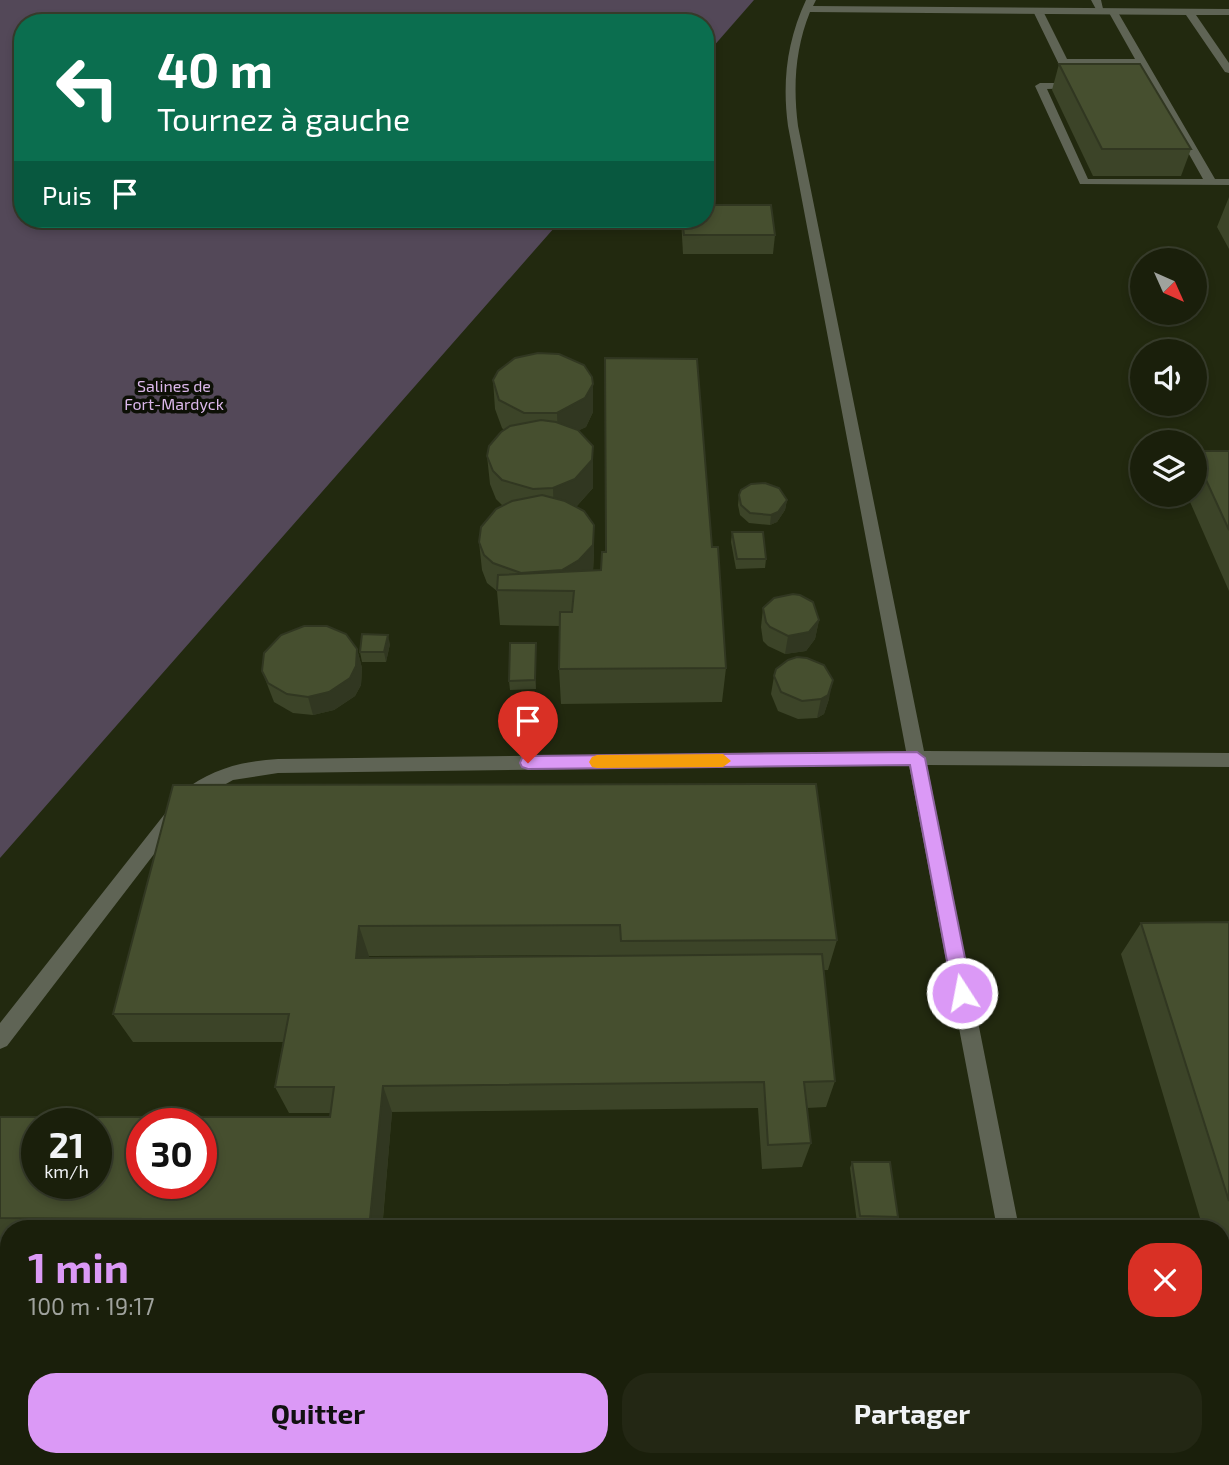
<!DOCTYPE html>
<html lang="fr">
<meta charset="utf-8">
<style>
body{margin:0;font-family:"Exo 2",sans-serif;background:#232714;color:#f1f3f6;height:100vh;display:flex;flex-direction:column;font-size:26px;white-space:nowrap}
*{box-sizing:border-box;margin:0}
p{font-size:23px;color:#9fa29d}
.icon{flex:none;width:38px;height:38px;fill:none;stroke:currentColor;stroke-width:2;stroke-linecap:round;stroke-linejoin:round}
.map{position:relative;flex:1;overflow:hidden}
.details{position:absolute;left:0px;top:1220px;width:1230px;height:247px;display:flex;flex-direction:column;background:#1a1f0b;border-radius:28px 28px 0 0;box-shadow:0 4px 10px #0003,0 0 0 2px #383d2c}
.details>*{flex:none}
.top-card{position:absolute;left:14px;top:14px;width:700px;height:214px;border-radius:28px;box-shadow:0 4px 10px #0003,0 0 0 2px #383d2c;background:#0b6e4f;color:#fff;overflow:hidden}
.needle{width:46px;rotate:135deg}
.controls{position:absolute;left:1130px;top:248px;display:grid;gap:14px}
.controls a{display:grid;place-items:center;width:77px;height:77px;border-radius:50%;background:#1a1f0b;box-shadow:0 4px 10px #0003,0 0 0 2px #383d2c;font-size:35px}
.speed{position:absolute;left:21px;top:1108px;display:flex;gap:14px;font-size:35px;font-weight:700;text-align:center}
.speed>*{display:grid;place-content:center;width:91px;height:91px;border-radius:50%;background:#1a1f0b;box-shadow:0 4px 10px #0003,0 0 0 2px #383d2c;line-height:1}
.speed small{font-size:18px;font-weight:400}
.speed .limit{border:10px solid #d22;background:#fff;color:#111}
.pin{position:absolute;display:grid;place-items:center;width:60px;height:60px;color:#fff;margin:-72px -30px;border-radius:50% 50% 50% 0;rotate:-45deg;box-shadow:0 0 7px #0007}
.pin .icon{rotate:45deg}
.me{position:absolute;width:77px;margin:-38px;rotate:349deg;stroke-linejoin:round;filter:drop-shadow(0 0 5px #0008)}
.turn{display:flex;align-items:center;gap:24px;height:147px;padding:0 28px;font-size:32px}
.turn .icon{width:91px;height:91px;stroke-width:2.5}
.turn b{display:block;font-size:49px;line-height:60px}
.then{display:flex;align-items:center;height:66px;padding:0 28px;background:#0003;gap:14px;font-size:26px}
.round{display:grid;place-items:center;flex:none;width:74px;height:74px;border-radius:28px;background:#232714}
.head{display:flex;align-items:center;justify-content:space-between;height:119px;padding:0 28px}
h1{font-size:42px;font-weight:700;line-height:52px;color:#db99f6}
.primary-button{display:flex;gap:14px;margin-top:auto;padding:14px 28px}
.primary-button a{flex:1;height:80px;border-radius:28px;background:#db99f6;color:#111;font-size:28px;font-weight:700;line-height:80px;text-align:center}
.primary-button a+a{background:#232714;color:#f1f3f6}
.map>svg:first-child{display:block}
.green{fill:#534858}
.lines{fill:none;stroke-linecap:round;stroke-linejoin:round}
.service{fill:#5f6455;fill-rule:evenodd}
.minor{fill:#5f6455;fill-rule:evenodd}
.wall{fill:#3c4428;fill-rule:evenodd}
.shaded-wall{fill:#313721}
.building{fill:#464f2f;stroke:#313721;stroke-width:2;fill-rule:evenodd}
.route{fill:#db99f6;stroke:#8e63a0;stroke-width:2}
.slow{fill:#f59e0b}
.labels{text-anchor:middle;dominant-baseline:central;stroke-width:7;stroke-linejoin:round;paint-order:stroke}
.far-park-label{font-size:16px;fill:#dcb8eb;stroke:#0d1006}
</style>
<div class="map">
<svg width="1229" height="1465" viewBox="0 0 1229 1465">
<rect width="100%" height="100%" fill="#22290f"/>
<path class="green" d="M0,0H754L705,56V23H23V219H562L0,858Z"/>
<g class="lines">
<g class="service">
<path d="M1091,0H1101L1104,13H1098Z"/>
<path d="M1038,8L1043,11L1067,59H1135L1108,11L1116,9L1215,179H1229V185L1080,184L1035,86L1040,83H1068L1033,11ZM1070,65H1139L1203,179H1088L1047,89L1079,88L1080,86Z"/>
</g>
<g class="minor">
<path d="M806,0H816L813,6L1229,9V15H1196L1229,63V73L1225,72L1186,15L810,12C795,49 793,87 798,126L924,751L1229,753V767L927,765L1019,1228H997L909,765L278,773L233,780L194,802L7,1046L0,1049V1023L182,792C211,769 242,761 278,759L906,751L788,126C782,81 787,41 806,0Z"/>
<path d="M1039,1458H1065L1066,1465H1040Z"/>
</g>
</g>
<g class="wall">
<path d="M1059,64L1191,149L1181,176H1093L1052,90Z"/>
<path d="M1229,197V249L1217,227Z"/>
<path d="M681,219H705L775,235L773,254H683Z"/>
<path d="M493,380L593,384V412L586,427L579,430L593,488L576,507L594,525V553L593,570H601L712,547L726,668L722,702L561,704L559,669L560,626L500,625L497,591L487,583L482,570L479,542L502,505L496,499L490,484L487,456L504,430L502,428L495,409Z"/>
<path d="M1195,451H1229V591L1187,495H1195Z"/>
<path d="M739,495L787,500L785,510L777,522L770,525L749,523L740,515L738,505Z"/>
<path d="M732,532L766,559L765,568L736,569L731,542Z"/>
<path d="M763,608L819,620L815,639L806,651L785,654L768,646L763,641L761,627Z"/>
<path d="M536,643V689L510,690L509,681Z"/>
<path d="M390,644L386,662H362L360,652Z"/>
<path d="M357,649L362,668L361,685L355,696L334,710L313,715L293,713L274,702L262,671Z"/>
<path d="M774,676L829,699L824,714L817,718L798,719L778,711L771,694Z"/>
<path d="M173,785L837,940L828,970H823L835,1081L826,1107L807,1108L811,1143L802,1167L762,1169L758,1108L392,1112L383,1219L416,1228H9V1240H0V1117H330V1113H289L275,1087L283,1042H133L113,1014ZM620,955V956L369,958V956Z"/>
<path d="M1229,922V1269H1222V1228H1203L1121,954L1141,923Z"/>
<path d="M852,1162L898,1217L895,1223H857L850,1168Z"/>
<path d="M884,1458H973L963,1465H885Z"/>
</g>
<g class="shaded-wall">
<path d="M593,384V412L586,427L558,441L557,413Z"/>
<path d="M593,446V488L576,507L554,516L553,488Z"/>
<path d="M787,500L785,510L777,522L770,525L771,515Z"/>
<path d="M594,525V553L593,573L563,591L562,570Z"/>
<path d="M819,620L815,639L806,651L785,654L788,636Z"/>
<path d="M388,635L390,644L386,662L384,652Z"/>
<path d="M536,643V689L535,680Z"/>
<path d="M357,649L362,668L361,685L355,696L334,710L313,715L308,697Z"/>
<path d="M833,680L829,699L824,714L817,718L821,699Z"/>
<path d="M359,926L369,956L366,987L356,958Z"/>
<path d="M383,1086L392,1112L382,1228L370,1219Z"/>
<path d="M412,1219L416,1228H411Z"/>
<path d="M390,1458H402V1465H389Z"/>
</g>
<g class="building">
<path d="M1059,64H1140L1191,149H1102Z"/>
<path d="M705,205H771L775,235H684L682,219H705Z"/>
<path d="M538,353L559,354L584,365L592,377L593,384L585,398L557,413H524L499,400L493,380L498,371L515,358Z"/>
<path d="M605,358L697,359L712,547H718L726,668L559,669L560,612H572L574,591L497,590L498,575L601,570L602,552H606Z"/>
<path d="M541,420L556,422L578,430L593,446L592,460L575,479L553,488L533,489L502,480L493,471L487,456L489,446L501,432L510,426Z"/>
<path d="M1195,451H1229V530L1195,456Z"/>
<path d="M765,483L779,488L787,500L778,512L771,515L750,513L741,505L739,495L741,490L751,484Z"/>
<path d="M542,495L565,501L584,511L594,525L593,545L579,560L562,570L521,573L493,563L484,555L479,542L481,527L496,509L512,501Z"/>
<path d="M732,532H763L766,559H737Z"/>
<path d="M793,594L800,595L813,602L819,620L809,632L788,636L770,627L766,622L763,608L774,598Z"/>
<path d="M304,626H327L346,634L357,649L356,666L350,678L329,692L308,697L287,694L268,683L262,671L264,653L281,635Z"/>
<path d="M362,634L388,635L384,652H360Z"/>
<path d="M510,643H536L535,680L509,681Z"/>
<path d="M797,657L807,658L824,665L833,680L828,695L821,699L802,701L781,692L774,676L776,669L788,660Z"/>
<path d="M816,784L837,940L621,941L620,925L359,926L356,958L822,954L835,1081L804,1082L811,1143L768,1145L764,1082L383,1086L370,1219H412L411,1228H305L306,1220L0,1218V1117H330L334,1087H275L289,1014H113L173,785ZM37,1124H96V1183H37ZM142,1124H201V1183H142Z"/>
<path d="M1229,922V1201L1141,923Z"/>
<path d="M852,1162H890L898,1217L860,1216Z"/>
<path d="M277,1458H390L389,1465H276Z"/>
</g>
<path class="route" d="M917,752L925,758L972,993L969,999L962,1002L956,999L953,993L910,765L528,769L522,767L520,763L522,758L528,756Z"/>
<path class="slow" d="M723,754L731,761L723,767L597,768L592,767L589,762L592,757L597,755Z"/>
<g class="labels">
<g class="far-park-label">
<text x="174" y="385">Salines de<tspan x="174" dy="18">Fort-Mardyck</tspan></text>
</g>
</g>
</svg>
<div class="controls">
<a><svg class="needle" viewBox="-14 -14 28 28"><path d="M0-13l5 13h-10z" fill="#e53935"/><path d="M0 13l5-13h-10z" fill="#9fa29d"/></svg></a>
<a><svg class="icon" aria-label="sound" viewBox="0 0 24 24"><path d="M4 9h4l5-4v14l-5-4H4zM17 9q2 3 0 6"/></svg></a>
<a><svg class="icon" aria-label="layers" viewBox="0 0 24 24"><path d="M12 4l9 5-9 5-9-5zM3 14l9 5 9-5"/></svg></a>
</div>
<div class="speed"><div>21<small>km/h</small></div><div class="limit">30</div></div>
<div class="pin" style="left:528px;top:763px;background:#d93025"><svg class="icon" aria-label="arrive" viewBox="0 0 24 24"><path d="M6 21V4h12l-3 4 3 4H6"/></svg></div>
<svg class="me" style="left:962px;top:993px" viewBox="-20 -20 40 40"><circle r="17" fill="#db99f6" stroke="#fff" stroke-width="3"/><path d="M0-11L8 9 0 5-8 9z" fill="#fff"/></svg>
<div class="top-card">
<div class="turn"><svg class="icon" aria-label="left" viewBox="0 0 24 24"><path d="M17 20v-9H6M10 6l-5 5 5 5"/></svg><div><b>40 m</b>Tournez à gauche</div></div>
<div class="then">Puis<svg class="icon" aria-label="arrive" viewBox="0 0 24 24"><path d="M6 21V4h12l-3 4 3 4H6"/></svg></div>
</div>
<section class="details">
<div class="head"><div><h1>1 min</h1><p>100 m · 19:17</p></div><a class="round" style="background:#d93025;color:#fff"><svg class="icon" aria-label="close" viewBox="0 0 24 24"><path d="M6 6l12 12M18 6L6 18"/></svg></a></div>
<div class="primary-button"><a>Quitter</a><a>Partager</a></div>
</section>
</div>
